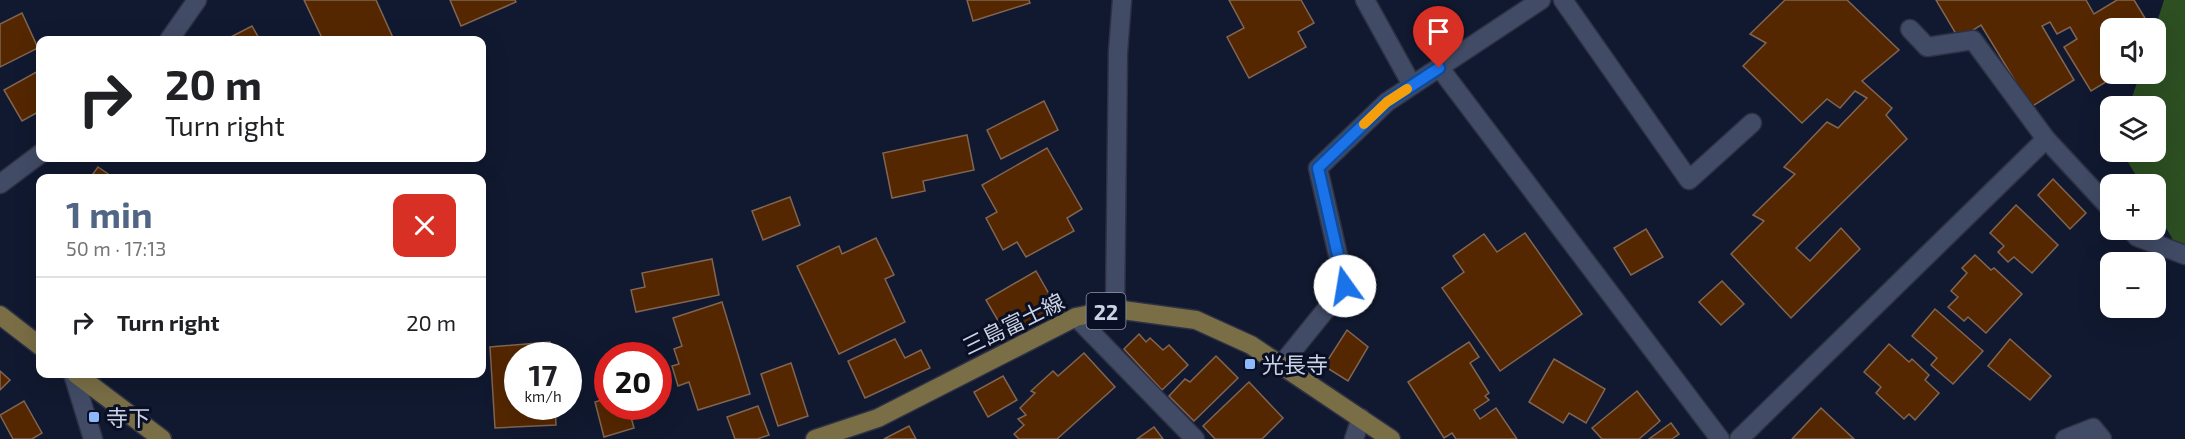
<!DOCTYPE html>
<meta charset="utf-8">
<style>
body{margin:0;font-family:"Exo 2","Noto Sans JP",sans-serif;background:#f2f2f2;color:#202124;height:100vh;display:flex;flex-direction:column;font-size:22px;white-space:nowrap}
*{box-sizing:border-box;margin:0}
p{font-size:20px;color:#757577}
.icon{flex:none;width:33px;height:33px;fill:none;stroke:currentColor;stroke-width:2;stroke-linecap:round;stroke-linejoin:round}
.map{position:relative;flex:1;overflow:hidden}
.panel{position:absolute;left:36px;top:174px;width:450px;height:204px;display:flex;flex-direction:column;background:#fff;border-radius:12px;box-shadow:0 6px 24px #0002}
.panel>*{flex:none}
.hud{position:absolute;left:36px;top:36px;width:450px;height:126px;border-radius:12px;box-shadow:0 6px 24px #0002;background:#fff;color:#202124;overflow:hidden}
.tools{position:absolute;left:2100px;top:18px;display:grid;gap:12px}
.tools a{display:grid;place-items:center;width:66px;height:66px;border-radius:12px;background:#fff;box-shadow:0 6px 24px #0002;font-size:30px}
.speed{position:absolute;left:504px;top:342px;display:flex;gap:12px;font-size:30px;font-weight:700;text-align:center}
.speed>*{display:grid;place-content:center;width:78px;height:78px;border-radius:50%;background:#fff;box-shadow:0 6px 24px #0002;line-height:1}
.speed small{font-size:15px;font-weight:400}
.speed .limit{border:9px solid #d22;background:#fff;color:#111}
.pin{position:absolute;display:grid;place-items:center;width:51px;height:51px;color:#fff;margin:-62px -26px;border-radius:50% 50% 50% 0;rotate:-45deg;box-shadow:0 0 6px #0007}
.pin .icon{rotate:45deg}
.me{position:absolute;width:66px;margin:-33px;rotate:347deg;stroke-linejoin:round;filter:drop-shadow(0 0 4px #0008)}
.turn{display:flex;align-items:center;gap:21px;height:126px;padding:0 30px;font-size:27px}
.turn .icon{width:78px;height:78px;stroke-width:2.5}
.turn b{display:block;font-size:42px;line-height:51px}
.round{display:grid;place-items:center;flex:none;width:63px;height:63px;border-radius:12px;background:#f2f2f2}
.summary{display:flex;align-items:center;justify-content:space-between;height:102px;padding:0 30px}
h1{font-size:36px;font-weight:700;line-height:45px;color:#516585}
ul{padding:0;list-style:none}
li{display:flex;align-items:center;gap:18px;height:90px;padding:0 30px;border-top:2px solid #e0e0e0}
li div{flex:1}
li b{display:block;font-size:22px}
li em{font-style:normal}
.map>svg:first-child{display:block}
.forest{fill:#2d4f22}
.building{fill:#542700;stroke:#816552;stroke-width:1.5}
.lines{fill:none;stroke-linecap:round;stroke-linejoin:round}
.minor-casing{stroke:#2e3144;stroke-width:21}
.major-casing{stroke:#2e3144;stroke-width:21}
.minor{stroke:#414b65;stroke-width:18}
.major{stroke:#796e45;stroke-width:18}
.route-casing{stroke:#114b97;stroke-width:15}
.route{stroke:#1a73e8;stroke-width:10}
.slow{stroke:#f59e0b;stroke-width:10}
.poi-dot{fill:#8db9fc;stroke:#091026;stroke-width:2}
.labels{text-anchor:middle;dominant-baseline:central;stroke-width:6;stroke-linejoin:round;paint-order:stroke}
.shield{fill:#091026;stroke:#9198aa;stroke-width:1.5}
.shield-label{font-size:21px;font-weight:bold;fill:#cbd2e2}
.street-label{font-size:22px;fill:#cbd2e2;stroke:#091026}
.poi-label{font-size:22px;fill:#cbd2e2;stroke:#091026;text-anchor:start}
</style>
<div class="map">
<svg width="2185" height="439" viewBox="0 0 2185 439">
<rect width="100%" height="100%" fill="#111930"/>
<path class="forest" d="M2164,0H2185V261L2156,210V184H2141L2122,152H2156V106H2129L2140,74H2156L2155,28Z"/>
<g class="building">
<path d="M304,0H376L394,40H323Z"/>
<path d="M450,0H515L516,2L461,26Z"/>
<path d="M967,0H1029L1030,3L973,21Z"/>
<path d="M1229,0H1301L1314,23L1298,32L1306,47L1249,78L1227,37L1244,28Z"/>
<path d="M1785,0H1847L1899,50L1862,81L1892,108L1886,115L1907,139L1796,248L1810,261L1841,228L1860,249L1791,318L1731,254L1764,221L1753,215L1795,174L1784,167L1827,122L1838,128L1867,98L1855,91L1840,108L1827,99L1802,123L1743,66L1766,43L1750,34Z"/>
<path d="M1936,0H2086L2094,14L2117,0H2134L2151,28H2110V74H2119L2091,91L2064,47L2077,39L2070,27L2057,34L2050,22L2042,26L2074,80L2031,107L1981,25L1959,39Z"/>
<path d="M22,13L38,48L0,67V24Z"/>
<path d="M252,26L260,40H225Z"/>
<path d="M40,70V111L22,121L4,90Z"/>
<path d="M1044,101L1058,130L1001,159L987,130Z"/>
<path d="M967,135L974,170L923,181L925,191L892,198L883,153Z"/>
<path d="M1047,148L1082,209L1067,218L1074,231L1026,257L1017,242L1003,250L986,218L997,212L982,185Z"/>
<path d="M98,167L114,178H90Z"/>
<path d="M2053,179L2086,213L2070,229L2038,195Z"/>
<path d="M790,197L800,225L763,240L752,211Z"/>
<path d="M2016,205L2058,245L2032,273L2014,257L2008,262L1998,252L2004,246L1990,233Z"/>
<path d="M1646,229L1663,257L1631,275L1614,248Z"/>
<path d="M1525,233L1582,314L1500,371L1442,288L1464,272L1453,256L1484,234L1497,252Z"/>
<path d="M876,238L894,275L885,279L905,322L839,354L797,266L839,246L842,254Z"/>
<path d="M1975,255L1991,270L1994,268L2022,294L1986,333L1968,317L1964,321L1948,307L1958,297L1951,291L1967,273L1962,268Z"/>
<path d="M712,259L719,295L636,312L631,290L645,287L642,273Z"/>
<path d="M1036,271L1057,308L1007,336L986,300Z"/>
<path d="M1722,281L1744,304L1721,325L1699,302Z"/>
<path d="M722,302L750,394L698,410L689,382L678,386L672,366L679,364L674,349L682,346L673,318Z"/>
<path d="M1935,309L1983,351L1953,384L1931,365L1937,358L1912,336Z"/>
<path d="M1347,330L1368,347L1348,381L1324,366Z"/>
<path d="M1139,334L1146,342L1150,338L1163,350L1169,345L1188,365L1162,390L1124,349Z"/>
<path d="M895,339L905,358L921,350L930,368L865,398L848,361Z"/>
<path d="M2010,339L2051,376L2030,400L1988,366Z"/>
<path d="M550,342L551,356H518V406H555L556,425L495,428L490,347Z"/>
<path d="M1469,342L1479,357L1470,363L1489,393L1485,396L1489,400L1474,410L1480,419L1496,408L1517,439H1456L1452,433L1444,438L1408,382Z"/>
<path d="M1889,344L1909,362L1912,359L1929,375L1925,380L1939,393L1915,420L1909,414L1904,419L1876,393L1881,387L1864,372Z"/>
<path d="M1084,353L1115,387L1057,439H1019L1014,434L1024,425L1018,419L1026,415L1020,408L1035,393L1031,391L1053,371L1058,376Z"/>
<path d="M1216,356L1238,378L1194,421L1169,396L1185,379L1190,382Z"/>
<path d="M1554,359L1605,389L1586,423L1569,413L1563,423L1529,402Z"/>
<path d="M791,363L808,416L778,426L761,374Z"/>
<path d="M0,371L10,380L0,390Z"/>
<path d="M1003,376L1017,400L988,417L974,392Z"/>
<path d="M1249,382L1283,418L1262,439H1215L1203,426Z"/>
<path d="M1637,391L1660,421L1639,439H1602L1592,428Z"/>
<path d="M608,398V406H628L634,428L604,437L595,402Z"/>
<path d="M24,401L42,433L32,439H13L0,415Z"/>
<path d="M758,406L769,435L757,439H735L727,417Z"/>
<path d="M1821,408L1854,439H1792Z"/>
<path d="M1671,423L1679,434L1672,439H1649Z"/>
<path d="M909,426L916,439H884Z"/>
<path d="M1154,427L1163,439H1137Z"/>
</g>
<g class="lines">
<g class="minor-casing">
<g id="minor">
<path d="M1365,0L1412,85"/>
<path d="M1563,0L1689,180L1752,123"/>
<path d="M1910,29L1927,47L1973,40L2046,139L2110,208"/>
<path d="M169,40L197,0"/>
<path d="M1439,67L1720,439"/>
<path d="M0,184L40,154"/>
<path d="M2131,230L2137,237L2185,255"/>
<path d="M1115,309L1118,52L1122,0"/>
<path d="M1076,317L1195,439"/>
<path d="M1281,365L1345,286L1318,168L1387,102L1541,0"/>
<path d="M73,374L93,439"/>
<path d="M1354,439L1361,418"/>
<path d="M1739,439L2046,139"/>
<path d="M2065,439L2093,428L2102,439"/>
</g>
</g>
<g class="major-casing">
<g id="major">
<path d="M0,315L40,346"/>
<path d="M76,374L162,439"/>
<path d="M815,439L878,418L1076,317L1115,309L1196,320L1251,345L1391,439"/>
</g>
</g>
<use href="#minor" class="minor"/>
<use href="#major" class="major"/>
</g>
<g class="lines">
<g class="route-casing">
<path id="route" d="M1345,286L1318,168L1387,102L1439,68"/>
</g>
<use href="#route" class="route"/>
<path class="slow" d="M1364,124L1387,102L1407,89"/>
</g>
<g class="poi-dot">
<rect x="1244" y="358" width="12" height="12" rx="3"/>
<rect x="88" y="411" width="12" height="12" rx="3"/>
</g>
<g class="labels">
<rect class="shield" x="1086.5" y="293" width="39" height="36" rx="4.5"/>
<g class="shield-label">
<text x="1106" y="311">22</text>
</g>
<g class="street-label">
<text transform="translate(1013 323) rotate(-26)">三島富士線</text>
</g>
<g class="poi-label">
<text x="1262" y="364">光長寺</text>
<text x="106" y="417">寺下</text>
</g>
</g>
</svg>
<div class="tools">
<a><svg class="icon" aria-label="sound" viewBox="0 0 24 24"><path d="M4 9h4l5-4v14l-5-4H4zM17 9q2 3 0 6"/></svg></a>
<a><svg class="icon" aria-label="layers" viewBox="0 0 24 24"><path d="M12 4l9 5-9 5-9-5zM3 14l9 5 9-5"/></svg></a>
<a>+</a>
<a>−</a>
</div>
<div class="speed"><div>17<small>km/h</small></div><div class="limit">20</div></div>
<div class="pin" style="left:1439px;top:68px;background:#d93025"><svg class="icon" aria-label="arrive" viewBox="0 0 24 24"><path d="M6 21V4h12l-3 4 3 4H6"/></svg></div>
<svg class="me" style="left:1345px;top:286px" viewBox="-20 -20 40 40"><circle r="19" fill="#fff"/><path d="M0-13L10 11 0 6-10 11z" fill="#1a73e8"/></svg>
<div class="hud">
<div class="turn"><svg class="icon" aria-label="right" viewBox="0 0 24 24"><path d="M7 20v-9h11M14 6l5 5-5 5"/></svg><div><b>20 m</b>Turn right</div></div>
</div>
<section class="panel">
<div class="summary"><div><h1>1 min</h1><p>50 m · 17:13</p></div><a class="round" style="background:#d93025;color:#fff"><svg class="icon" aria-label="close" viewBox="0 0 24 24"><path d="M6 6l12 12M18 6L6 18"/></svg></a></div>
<ul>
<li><svg class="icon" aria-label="right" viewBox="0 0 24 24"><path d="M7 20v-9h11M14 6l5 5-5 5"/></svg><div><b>Turn right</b></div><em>20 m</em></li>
</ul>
</section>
</div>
